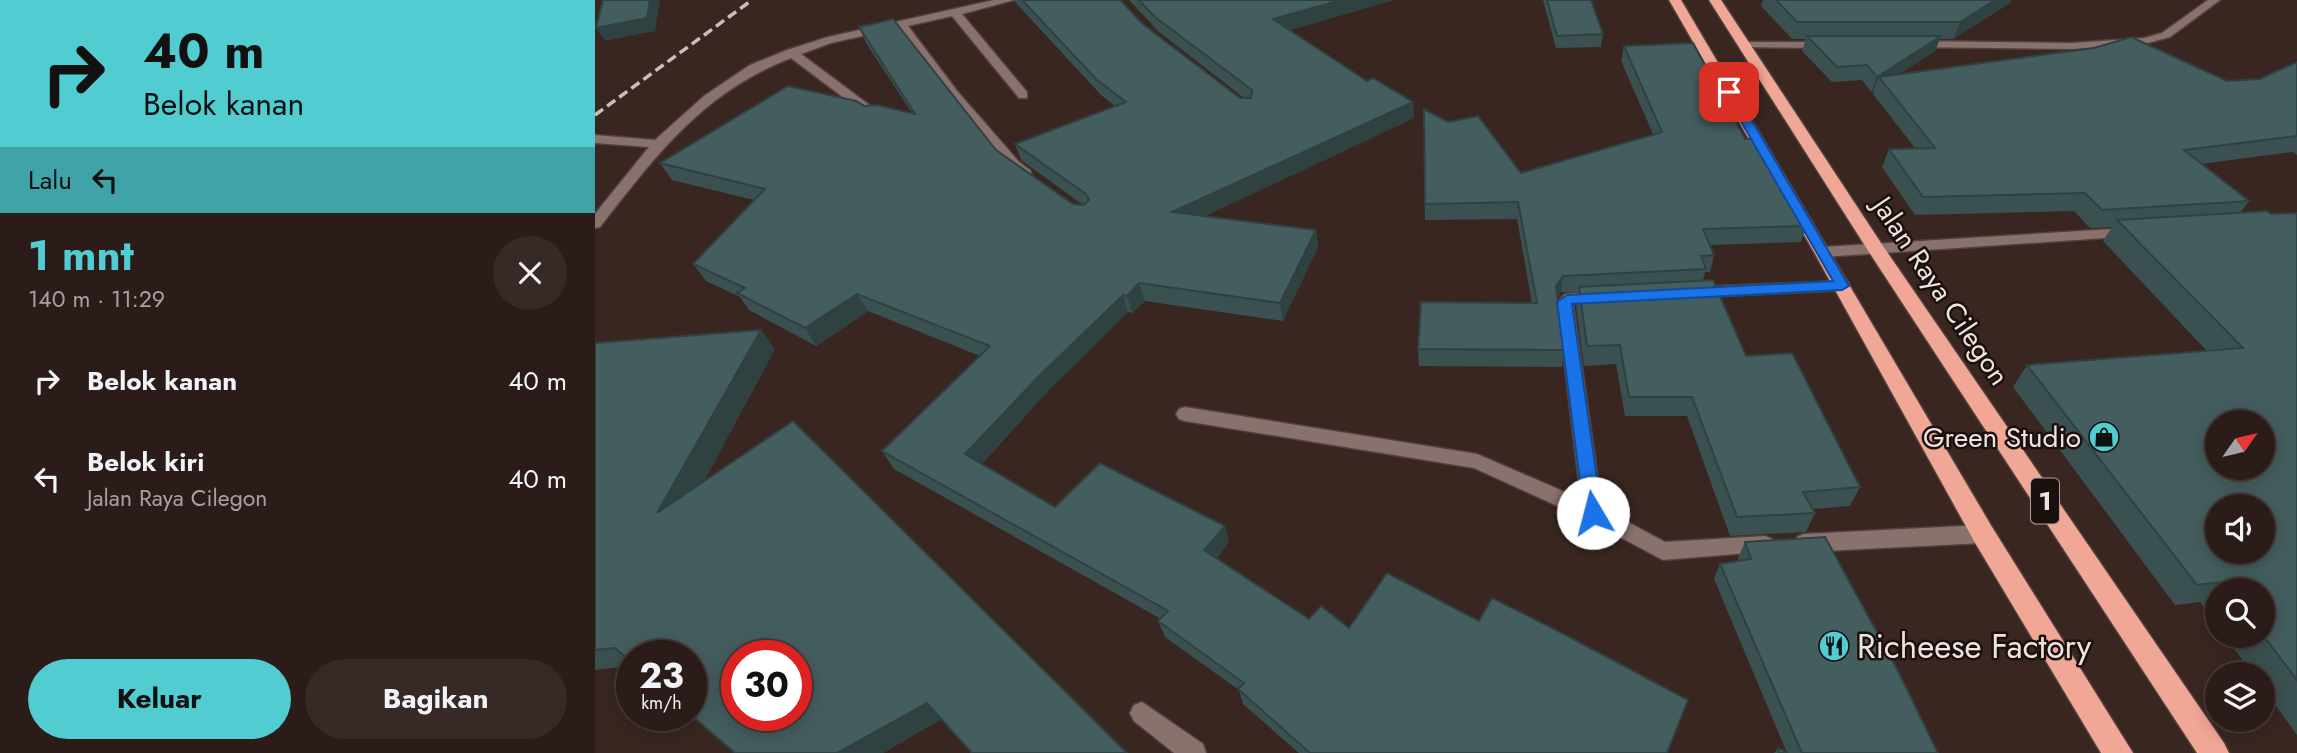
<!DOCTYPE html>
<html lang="id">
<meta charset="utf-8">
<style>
body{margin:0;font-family:Jost,sans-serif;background:#372926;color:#f1f3f6;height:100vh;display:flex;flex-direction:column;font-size:26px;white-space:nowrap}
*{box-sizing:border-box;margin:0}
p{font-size:23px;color:#a6a1a2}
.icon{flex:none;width:38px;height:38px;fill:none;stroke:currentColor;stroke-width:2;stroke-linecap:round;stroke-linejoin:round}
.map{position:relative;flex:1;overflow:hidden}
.side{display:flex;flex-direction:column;background:#2b1c19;width:595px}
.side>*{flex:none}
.hud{background:#51ccd1;color:#111;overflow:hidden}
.needle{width:46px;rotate:56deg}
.controls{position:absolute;left:1610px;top:410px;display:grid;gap:14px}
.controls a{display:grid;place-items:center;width:70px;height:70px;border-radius:50%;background:#2b1c19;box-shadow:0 4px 18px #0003,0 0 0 2px #473a38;font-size:35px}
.speed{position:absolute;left:21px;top:640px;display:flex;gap:14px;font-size:35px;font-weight:700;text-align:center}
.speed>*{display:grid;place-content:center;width:91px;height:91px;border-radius:50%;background:#2b1c19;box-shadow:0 4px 18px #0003,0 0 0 2px #473a38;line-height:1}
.speed small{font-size:18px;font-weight:400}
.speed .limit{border:10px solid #d22;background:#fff;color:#111}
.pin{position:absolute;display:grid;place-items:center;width:60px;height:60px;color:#fff;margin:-30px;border-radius:14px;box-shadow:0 4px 10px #0006}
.me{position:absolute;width:77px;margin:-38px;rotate:352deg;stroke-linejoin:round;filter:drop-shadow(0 0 5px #0008)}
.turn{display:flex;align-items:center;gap:24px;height:147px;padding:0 28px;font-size:32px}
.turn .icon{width:91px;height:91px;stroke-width:2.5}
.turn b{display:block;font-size:49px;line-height:60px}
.then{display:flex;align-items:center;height:66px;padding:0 28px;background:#0003;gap:14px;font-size:26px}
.round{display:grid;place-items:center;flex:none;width:74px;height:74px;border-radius:37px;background:#372926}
.headline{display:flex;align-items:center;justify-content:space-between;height:119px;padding:0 28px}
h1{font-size:42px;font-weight:700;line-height:52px;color:#51ccd1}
.action{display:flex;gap:14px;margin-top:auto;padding:14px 28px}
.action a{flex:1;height:80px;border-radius:42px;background:#51ccd1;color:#111;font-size:28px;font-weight:700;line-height:80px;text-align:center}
.action a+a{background:#372926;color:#f1f3f6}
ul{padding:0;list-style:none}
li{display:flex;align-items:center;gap:21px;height:98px;padding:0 28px}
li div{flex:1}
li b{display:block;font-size:26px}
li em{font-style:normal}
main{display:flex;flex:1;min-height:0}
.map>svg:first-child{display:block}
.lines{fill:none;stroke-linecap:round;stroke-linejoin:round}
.minor-casing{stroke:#51413d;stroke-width:3}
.highway-casing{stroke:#51413d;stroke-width:3}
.minor{fill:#89726d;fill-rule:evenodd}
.highway{fill:#f0a795;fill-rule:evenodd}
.rail{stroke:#cbbdba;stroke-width:3.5;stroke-dasharray:10 5;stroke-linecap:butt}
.wall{fill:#3a5051}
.shaded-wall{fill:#304142}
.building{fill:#445d5e;stroke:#304142;stroke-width:2;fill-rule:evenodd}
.route{fill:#1a73e8;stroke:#114b97;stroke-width:2}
.labels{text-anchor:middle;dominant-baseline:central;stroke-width:5;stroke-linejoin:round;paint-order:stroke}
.shield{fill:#1a110f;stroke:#afa3a1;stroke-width:2}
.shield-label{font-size:26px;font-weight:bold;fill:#efe2df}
.street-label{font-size:28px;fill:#efe2df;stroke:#1a110f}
.poi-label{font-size:28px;fill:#efe2df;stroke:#1a110f;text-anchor:end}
.near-poi-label{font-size:33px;fill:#efe2df;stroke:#1a110f;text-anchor:start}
</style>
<main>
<section class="side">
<div class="hud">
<div class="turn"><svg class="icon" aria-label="right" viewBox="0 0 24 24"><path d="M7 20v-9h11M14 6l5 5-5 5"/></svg><div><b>40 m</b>Belok kanan</div></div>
<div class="then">Lalu<svg class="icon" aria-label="left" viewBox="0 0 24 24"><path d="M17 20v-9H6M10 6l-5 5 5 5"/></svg></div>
</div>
<div class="headline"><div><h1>1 mnt</h1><p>140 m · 11:29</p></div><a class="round"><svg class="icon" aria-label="close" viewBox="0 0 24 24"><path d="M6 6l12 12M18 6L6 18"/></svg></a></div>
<ul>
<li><svg class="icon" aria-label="right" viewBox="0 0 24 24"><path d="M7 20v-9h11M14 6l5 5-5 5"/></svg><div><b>Belok kanan</b></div><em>40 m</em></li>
<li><svg class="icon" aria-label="left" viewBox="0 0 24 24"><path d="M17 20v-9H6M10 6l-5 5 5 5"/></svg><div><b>Belok kiri</b><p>Jalan Raya Cilegon</p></div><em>40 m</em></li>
</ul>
<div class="action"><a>Keluar</a><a>Bagikan</a></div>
</section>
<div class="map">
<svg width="1702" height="753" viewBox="0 0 1702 753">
<rect width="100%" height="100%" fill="#392621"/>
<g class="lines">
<g class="minor-casing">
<g id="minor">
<path d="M399,0H419L367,14L432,92V98H424L357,16L313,26L363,92L424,162L436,171V177H426L414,168L355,98L303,28L236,43L206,54L281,110V116H273L196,58C108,92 61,155 5,227L0,228V214L54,147L0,143V135L60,140L109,96L155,65L192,50L233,37Z"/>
<path d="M1613,0H1625L1575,37L1549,44L1477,49L1319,47L1313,44L1319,41L1477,43L1549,38L1567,33Z"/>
<path d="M1151,42H1232L1238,45L1232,48L1147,47L1145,45Z"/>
<path d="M1534,228L1541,233L1539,236L1228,257L1220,252L1228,247Z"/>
<path d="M1247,281L1253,282L1255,286L1253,290L1101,297L1093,292L1101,287Z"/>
<path d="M1003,291L1011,296L1009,300L978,304L1007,508L1070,542L1170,536L1177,539L1180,545L1177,551L1068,560L991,519L879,468L590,421L584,419L581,414L584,409L590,407L882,454L986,499L962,302L970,294Z"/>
<path d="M1388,525L1395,528L1398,534L1395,540L1388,543L1209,552L1202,549L1199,543L1202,537L1209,534Z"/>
<path d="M547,702L608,744L611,753H579L539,721L535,713L539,705Z"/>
</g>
</g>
<g class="highway-casing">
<g id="highway">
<path d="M1074,0H1086L1397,527L1538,753H1506L1379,541L1219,252Z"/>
<path d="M1114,0H1126L1288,246L1629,743L1634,753H1602L1272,249Z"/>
</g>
</g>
<use href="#minor" class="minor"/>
<use href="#highway" class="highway"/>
<path class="rail" d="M0,115L157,0"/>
</g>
<g class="wall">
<path d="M419,0H525L549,25L645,98H649L564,32L534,0H799L695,30L772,81L818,102L819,118L610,216L721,230L723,247L688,321L550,301L537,313L533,312L451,393L387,464L460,507L630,526L634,542L622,558L714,619L754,628L1072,753H704L648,704L644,690L570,637L563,621L566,619L299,469L287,451L385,356L273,311L221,346L154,310L145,297L111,281L98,264L159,200L77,180L65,163L270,106L317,113L271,43L264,27L401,150L478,204L488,205L426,160L420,144L520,106L506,95L420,2Z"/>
<path d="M948,0H996L1008,34L1006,47L961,48Z"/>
<path d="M1168,0H1416L1415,3L1358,39H1345L1340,51L1303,75L1632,81L1665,79L1702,62V155L1697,152L1606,164L1654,201L1646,212L1676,214L1702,213V735L1668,688V674H1658L1629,635H1668V590H1622V625L1605,602L1580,605L1418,387L1432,365L1612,351L1508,241L1517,227L1495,228L1479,211L1320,215L1287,167L1294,149L1320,148L1278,94L1279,90L1276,92L1267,80L1237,82L1207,51L1211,39H1197L1166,6Z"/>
<path d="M1029,46L1150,139L1211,226L1206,242L1115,245L1119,255L1115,272H1110L1108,281L1151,356L1265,487L1255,506L1218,509L1220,513L1211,532L1135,536L1092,416H1030L1021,364L989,366L981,306L983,292H966L963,297L969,350L967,367L824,366L823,349L937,303L922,219L830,220L829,109L926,173L1058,134L1026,61Z"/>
<path d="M0,343L180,349L109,481L346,719L288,753H140L37,656V666L0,670Z"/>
<path d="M1150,542L1343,753H1179L1183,748L1192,753L1119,579L1125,564L1144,561L1143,558Z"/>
</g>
<g class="shaded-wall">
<path d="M55,0H65L60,31L10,41L1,28Z"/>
<path d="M746,0H799L681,34L678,19Z"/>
<path d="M1400,0H1416L1415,3L1358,39L1365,22Z"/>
<path d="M1346,36L1340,51L1289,84L1284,77L1279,90L1276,92L1282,77Z"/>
<path d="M818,102L819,118L582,229L577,212Z"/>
<path d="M721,230L723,247L688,321L685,303Z"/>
<path d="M968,276L966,292L959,302L961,286Z"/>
<path d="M544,283L550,301L537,313L532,296Z"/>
<path d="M262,294L273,311L221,346L210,328Z"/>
<path d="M528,295L533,312L451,393L380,471L370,454L444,376Z"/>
<path d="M166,330L180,349L82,532L62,513Z"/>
<path d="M630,526L634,542L615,566L609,550Z"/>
<path d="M332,703L347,719L288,753H242Z"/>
</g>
<g class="building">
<path d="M8,0H55L52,18L1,28Z"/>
<path d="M427,0H525L549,25L645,98H656L657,90L560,17L544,0H746L678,19L772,81L778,78L818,102L577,212L721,230L685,303L544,283L532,296L528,295L444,376L370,454L460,507L505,463L630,526L609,550L714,619L726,606L754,628L792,573L884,621L897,598L963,631L1093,700L1072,753H715L643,689L649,683L563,621L573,611L287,451L395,346L262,294L210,328L142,293L150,288L98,264L170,189L65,163L193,86L261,101L270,106L282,105L320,114L264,27L298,19L401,150L478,204L489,205L494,200L491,194L420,144L531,102L501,79Z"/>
<path d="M952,0H996L1008,34L962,36Z"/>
<path d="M1181,0H1400L1365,22H1202Z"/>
<path d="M1212,36H1346L1282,77L1272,65L1242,67Z"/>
<path d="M1536,37L1632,81L1665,79L1702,62V136L1589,150L1654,201L1507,210L1490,193L1328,197L1294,149L1340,148L1284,77L1499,48Z"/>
<path d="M1098,43L1150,139L1164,138L1211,226L1108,229L1119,255L1106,256L1111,269L968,276L961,286L969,350L823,349L826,302L942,303L923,202L830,204L829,109L853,122L883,116L926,173L1067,132L1029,46Z"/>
<path d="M1672,211L1676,214L1702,213V680L1668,635V590H1633L1628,582L1602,585L1432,365L1648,348L1522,220ZM1622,422H1668V467H1622ZM1622,506H1668V551H1622Z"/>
<path d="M1118,280L1151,356L1197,353L1265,487L1208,492L1220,513L1142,517L1097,397H1034L1025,345L992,346L984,287Z"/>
<path d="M166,330L62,513L198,421L532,753H377L332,703L242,753H140L96,715V656H37V663L20,648L0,650V343ZM142,656H201V716H142Z"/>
<path d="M1230,537L1302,669L1343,753H1207L1125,564L1156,559L1150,542Z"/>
<path d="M1183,748L1193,753H1184Z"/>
</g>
<path class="route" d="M1134,88L1140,92L1254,286L1247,290L977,304L1007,513L1004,519L998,521L992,519L989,513L962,302L972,295L1238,281L1129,92Z"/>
<defs>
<g id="shop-disc" transform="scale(1.575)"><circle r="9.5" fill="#51ccd1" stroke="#1a110f"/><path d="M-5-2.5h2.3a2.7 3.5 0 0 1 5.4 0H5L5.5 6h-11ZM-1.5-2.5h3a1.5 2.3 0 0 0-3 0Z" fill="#111"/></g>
<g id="restaurant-disc" transform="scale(1.575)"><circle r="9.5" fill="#51ccd1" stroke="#1a110f"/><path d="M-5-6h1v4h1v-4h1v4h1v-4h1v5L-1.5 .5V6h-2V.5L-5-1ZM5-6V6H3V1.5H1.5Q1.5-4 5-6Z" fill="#111"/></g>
</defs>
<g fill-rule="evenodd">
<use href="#shop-disc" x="1509" y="437"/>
<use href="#restaurant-disc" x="1239" y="646"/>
</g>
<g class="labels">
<rect class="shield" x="1436" y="478.5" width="28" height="45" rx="5"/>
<g class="shield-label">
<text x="1450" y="501">1</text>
</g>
<g class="street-label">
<text transform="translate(1346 291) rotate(56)">Jalan Raya Cilegon</text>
</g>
<g class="poi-label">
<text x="1486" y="437">Green Studio</text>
</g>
<g class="near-poi-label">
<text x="1262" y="646">Richeese Factory</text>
</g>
</g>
</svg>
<div class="controls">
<a><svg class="needle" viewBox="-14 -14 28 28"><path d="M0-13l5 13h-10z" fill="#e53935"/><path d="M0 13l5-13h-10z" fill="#a6a1a2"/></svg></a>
<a><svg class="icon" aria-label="sound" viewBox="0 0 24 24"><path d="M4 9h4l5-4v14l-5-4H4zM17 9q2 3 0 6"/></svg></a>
<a><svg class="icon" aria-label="search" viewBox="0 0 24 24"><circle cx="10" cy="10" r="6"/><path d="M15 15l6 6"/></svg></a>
<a><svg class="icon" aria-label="layers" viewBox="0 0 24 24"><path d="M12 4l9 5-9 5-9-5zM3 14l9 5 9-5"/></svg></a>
</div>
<div class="speed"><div>23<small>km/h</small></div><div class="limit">30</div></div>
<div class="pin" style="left:1134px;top:92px;background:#d93025"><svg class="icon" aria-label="arrive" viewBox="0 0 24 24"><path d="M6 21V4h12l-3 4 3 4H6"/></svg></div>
<svg class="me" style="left:998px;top:513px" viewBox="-20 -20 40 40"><circle r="19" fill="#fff"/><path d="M0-13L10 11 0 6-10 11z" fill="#1a73e8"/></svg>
</div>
</main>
